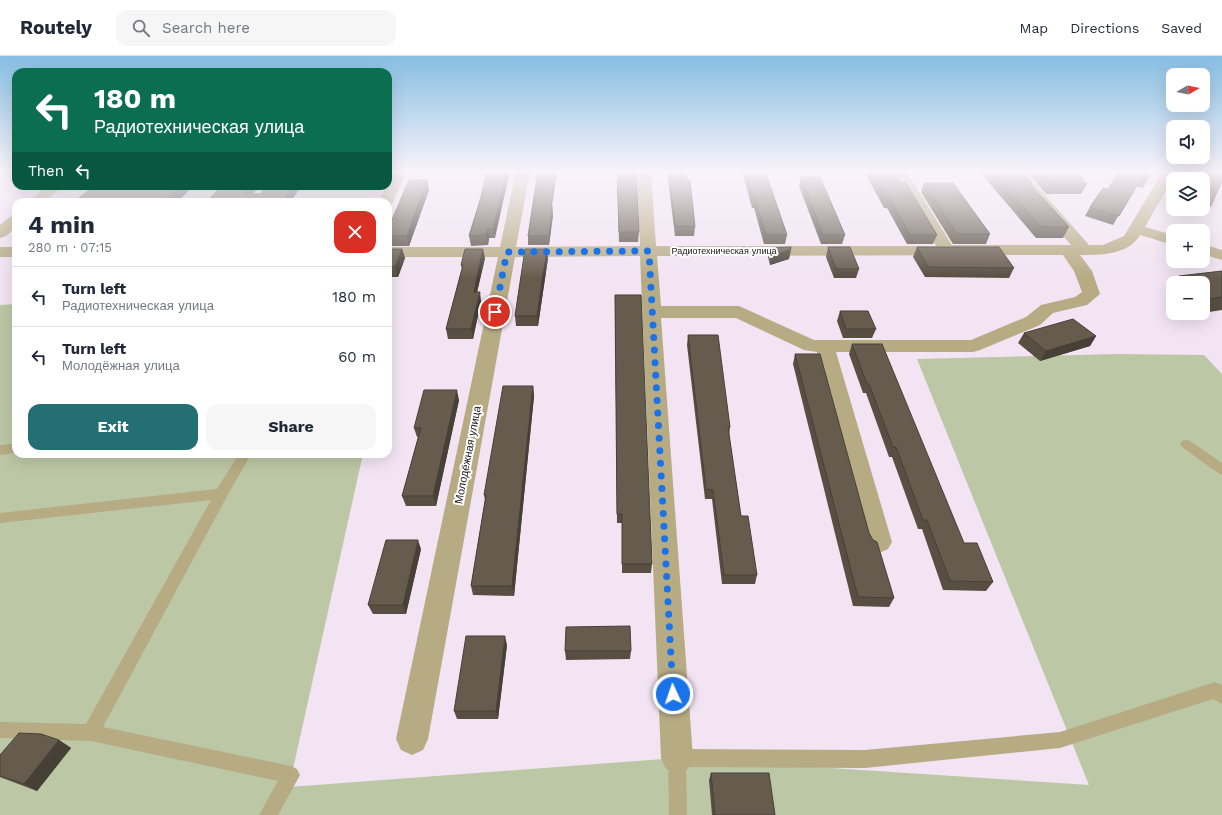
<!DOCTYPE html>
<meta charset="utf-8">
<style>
body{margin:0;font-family:"Work Sans",sans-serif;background:#f6f6f7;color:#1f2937;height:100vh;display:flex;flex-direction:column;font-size:15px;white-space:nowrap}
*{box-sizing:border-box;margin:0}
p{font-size:13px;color:#747a83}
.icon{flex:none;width:22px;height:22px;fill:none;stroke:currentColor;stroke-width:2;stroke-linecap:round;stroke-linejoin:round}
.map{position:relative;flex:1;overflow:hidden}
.sheet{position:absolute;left:12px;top:142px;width:380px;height:260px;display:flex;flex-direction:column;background:#fff;border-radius:12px;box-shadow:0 4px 16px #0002}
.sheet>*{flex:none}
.banner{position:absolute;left:12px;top:12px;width:380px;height:122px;border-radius:12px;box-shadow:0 4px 16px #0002;background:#0b6e4f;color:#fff;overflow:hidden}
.needle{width:26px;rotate:81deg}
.controls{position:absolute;left:1166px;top:12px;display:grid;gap:8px}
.controls a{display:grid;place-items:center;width:44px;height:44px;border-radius:8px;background:#fff;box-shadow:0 4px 16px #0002;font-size:20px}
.pin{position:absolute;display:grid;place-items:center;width:34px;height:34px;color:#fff;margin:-17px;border:2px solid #fff;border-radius:50%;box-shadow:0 1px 4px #0007}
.me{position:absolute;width:44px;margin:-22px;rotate:357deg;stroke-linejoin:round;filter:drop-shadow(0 0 3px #0008)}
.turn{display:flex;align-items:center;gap:14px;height:84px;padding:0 16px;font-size:18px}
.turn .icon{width:52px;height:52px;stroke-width:2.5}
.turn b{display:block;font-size:28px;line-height:34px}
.then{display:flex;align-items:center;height:38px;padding:0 16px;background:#0003;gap:8px;font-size:15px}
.round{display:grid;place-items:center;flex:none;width:42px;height:42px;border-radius:12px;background:#f6f6f7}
.head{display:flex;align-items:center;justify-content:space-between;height:68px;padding:0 16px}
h1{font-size:24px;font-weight:700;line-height:30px}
.primary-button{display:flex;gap:8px;margin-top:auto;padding:8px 16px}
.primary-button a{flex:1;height:46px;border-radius:12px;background:#246f73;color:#fff;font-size:16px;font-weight:700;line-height:46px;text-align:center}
.primary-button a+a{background:#f6f6f7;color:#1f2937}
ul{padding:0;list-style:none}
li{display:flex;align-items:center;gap:12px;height:60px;padding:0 16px;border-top:1px solid #e0e1e3}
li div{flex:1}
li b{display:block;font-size:15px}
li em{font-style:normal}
header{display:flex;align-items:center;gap:24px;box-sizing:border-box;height:56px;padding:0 20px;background:#fff;border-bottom:1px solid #e0e1e3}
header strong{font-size:19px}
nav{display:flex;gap:22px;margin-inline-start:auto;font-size:14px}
.search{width:280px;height:36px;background:#f6f6f7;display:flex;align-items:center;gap:10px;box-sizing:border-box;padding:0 14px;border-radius:12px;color:#747a83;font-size:15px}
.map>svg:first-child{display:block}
.green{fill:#bcc7a6}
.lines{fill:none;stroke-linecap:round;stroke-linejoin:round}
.service{fill:#b7ab84;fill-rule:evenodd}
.minor{fill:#b7ab84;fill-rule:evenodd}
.wall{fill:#584f43}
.shaded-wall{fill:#474037}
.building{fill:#665c4e;stroke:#474037}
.route{stroke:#1a73e8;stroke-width:7;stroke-dasharray:0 12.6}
.labels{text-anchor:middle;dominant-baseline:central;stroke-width:4;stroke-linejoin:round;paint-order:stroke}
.far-street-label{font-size:9px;fill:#19141a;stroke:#fff}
.street-label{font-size:11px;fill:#19141a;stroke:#fff}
</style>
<header>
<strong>Routely</strong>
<div class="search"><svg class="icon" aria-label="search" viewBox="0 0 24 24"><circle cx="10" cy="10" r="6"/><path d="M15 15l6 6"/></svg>Search here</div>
<nav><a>Map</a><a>Directions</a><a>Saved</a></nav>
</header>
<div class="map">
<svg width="1222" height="759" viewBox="0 0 1222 759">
<rect width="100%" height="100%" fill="#f2e4f3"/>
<path class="green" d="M16,248V398H363L289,731L677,702L1089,729L917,303L1117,298L1204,299L1222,318V759H0V249Z"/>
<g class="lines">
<g class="service">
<path d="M1186,384L1190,385L1222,407V419L1218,417L1182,391L1180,388L1182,385Z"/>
<path d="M16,387V397L0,399V389Z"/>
<path d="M239,398H251L226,442L103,671L291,710L297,713L300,719L278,759H259L278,725L91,685L0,682V666L86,668L211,444L0,467V457L217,433Z"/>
<path d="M1215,626L1222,629V648L1213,643L1060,692L865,712L686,711L687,759H669L668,702L671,696L677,693L865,694L1060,676Z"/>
</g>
<g class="minor">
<path d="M393,115H407L393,146L391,149L388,150V146H379L386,130H388V126Z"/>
<path d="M516,115H530L516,191L640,190L637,115H651L656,190H936L892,115H906L952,189H1071L1009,115H1024L1089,189H1103L1124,180L1163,115H1177L1145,171L1173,179V189L1140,179C1129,199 1100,199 1080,199L1092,215L1100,238L1087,249L1053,257L1040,269L980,294L973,296H836L892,486L888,493L879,497L870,493L866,486L817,296L804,294L736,262H661L693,702L688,713L677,718L666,713L661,702L640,200L515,201L428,683L423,694L412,699L401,694L396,683L498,201H388V191H500ZM1063,199L1074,215L1082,236L1075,241L1041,249L1026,261L971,284H814L739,250H661L657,200Z"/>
<path d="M46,130H62L45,146H29Z"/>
<path d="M16,158V171L6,180L0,182V169L11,160Z"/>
<path d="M1203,188L1222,194V204L1203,198Z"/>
<rect x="0" y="191" width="16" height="10"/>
</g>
</g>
<g class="wall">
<path d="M487,115L495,182H489L488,189L471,190L469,180L481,141Z"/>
<path d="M617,115L639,176L638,186H619Z"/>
<path d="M667,115H686L695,171L694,180H675Z"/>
<path d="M742,115H765L787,179L785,188H764L754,152H752Z"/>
<path d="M864,115H894L901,127L937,179L933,188H907L887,152H884Z"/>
<path d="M979,115H1021L1032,128L1031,129L1069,171L1063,182H1036Z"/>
<path d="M1026,115H1075L1087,128L1081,138H1046Z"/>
<path d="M1152,115L1143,132L1136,130L1113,169L1085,160L1090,151L1108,133Z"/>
<path d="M1200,115H1222L1211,150L1205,159L1183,153H1203V123H1197Z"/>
<path d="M801,121L845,179L842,188H821L799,130Z"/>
<path d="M427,124L429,134L409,190H388V173Z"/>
<path d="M924,127L990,178L986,188H953L921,136Z"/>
<path d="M552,150L553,159L549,189H528V180Z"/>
<path d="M828,191L859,213L856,222H834L826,201Z"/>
<path d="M917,191L1014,212L1009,222L925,221L913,201Z"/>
<path d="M769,192L791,193L789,203L770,209L768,201Z"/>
<path d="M388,193H402L405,202L398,221H388Z"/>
<path d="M485,202L477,236L481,245L473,283H448L446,273L462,213L461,209Z"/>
<path d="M548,202L538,270H516L515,260Z"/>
<path d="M1222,215V254L1203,257V227H1174L1179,220Z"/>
<path d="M1173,229V238L1169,234Z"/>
<path d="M615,239L652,508L651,517H622V467H617Z"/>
<path d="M840,255L876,273L872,282H843L837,265Z"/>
<path d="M1024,277L1096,280L1090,290L1040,305L1018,287Z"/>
<path d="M688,279L730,371L729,379L741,460L757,519L755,528H722L712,443H705L687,289Z"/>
<path d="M852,288L964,487L993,526L986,535L943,534L922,473H918L892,401H889L866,337H863L849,298Z"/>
<path d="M795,298L869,477L894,542L889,551L853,550L793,308Z"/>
<path d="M533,330L534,340L514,540L473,539L471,530L485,444L484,439Z"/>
<path d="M459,344L436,450H406L402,440L418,381H417L414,372Z"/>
<path d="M421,493L406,558H373L368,549Z"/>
<path d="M507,589L498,663H457L454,655Z"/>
<path d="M565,595H631L630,603L566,604Z"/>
<path d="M59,684L71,692L37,735L0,721V699Z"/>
<path d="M711,717L775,759H712L709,724Z"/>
</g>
<g class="shaded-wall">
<path d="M507,115H510L495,182L493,173Z"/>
<path d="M555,115H557L552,150L553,159L549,189V180L551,150Z"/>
<path d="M427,124L429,134L409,190L407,180Z"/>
<path d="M178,130H186L188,135L178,146H163Z"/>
<path d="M248,130H259L248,145L244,138V136Z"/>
<path d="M292,130H301L291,146H282Z"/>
<path d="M488,173L489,182L488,189L486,179Z"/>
<path d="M402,193L405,202L398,221L395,211Z"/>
<path d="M483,193L485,202L475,245L474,236Z"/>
<path d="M547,193L548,202L538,270L537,260Z"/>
<path d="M791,193L789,203L770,209L772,200Z"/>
<path d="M480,236L481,245L473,283L471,273Z"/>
<path d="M1096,280L1090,290L1040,305L1046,295Z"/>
<path d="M533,330L534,340L514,540L512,530Z"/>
<path d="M457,334L459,344L436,450L433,440Z"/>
<path d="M418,484L421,493L406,558L403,549Z"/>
<path d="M505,580L507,589L498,663L496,655Z"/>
<path d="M59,684L71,692L37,735L24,728Z"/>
</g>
<g class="building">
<path d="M487,115H507L493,173H488L486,179L469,180L481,141Z"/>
<path d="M538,115H555L551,150H552L549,180H528Z"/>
<path d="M617,115H636L639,176H619Z"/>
<path d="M669,115H686L687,124H690L695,171L675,170Z"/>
<path d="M746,115H765L787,179H766L755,143H753Z"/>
<path d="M872,115H894L901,127H906L937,179H910L890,143H887Z"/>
<path d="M992,115H1021L1032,128H1030L1069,171H1041Z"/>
<path d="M1041,115H1075L1087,128H1052Z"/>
<path d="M1120,115H1152L1148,123L1142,121L1119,160L1090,151L1103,132L1108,133Z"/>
<path d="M1202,115H1222V125L1211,150L1203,148V123H1199Z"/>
<path d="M801,121H820L845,179H823Z"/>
<path d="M409,124H427L407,180H388V173Z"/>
<path d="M924,127H953L990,178H957Z"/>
<path d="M94,130H178L163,146H74Z"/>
<path d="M221,130H248L244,136V138H261L266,130H292L282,146H207Z"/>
<path d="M791,191V193L772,200L769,192Z"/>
<path d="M828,191H850L859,213H836Z"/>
<path d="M917,191H999L1014,212L928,211Z"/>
<path d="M388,193H402L395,211H388Z"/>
<path d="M465,193H483L474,236H480L471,273H446L463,209H461Z"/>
<path d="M525,193H547L537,260H515Z"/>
<path d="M1222,215V241L1209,243L1203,238V227H1188L1179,220Z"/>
<path d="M615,239H641L652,508H622V458H617Z"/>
<path d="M840,255H868L876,273H846Z"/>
<path d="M1073,263L1096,280L1046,295L1024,277Z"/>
<path d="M688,279H718L730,371H728L741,460H748L757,519H724L713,434L706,433Z"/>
<path d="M852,288H882L964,487H977L993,526L950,525L927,464H923L896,391H893L869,328H867Z"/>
<path d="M795,298H820L869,477L873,484L877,486L894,542L858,541Z"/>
<path d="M503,330H533L512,530H471L486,439H484Z"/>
<path d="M424,334H457L433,440H402L421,372H414Z"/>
<path d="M386,484H418L403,549H368Z"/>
<path d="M630,570L631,595H565L566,571Z"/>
<path d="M466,580H505L496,655H454Z"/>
<path d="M19,677L41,678L59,684L24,728L0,720V699Z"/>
<path d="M711,717H769L775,759H715Z"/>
</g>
<linearGradient id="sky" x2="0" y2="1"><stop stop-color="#86bee2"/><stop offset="0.52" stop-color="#f9f3fa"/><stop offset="1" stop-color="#f9f3fa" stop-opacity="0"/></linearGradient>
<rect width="1222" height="222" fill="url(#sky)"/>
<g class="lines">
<path class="route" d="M495,256L507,196L649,195L673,638"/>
</g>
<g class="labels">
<g class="far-street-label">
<text x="724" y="195">Радиотехническая улица</text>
</g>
<g class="street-label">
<text transform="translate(468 399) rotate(-79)">Молодёжная улица</text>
</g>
</g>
</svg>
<div class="controls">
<a><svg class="needle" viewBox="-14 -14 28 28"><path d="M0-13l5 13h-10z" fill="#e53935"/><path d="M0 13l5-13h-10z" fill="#747a83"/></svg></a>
<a><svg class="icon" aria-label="sound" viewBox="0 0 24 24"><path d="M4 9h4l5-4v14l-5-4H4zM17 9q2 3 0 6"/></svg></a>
<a><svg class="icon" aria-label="layers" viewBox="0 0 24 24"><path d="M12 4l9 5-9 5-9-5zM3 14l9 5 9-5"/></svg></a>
<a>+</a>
<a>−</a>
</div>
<div class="pin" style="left:495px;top:256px;background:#d93025"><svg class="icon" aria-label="arrive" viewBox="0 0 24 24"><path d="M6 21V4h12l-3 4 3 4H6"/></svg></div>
<svg class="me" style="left:673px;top:638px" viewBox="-20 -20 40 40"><circle r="17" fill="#1a73e8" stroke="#fff" stroke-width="3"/><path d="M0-11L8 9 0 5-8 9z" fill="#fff"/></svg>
<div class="banner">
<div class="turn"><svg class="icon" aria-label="left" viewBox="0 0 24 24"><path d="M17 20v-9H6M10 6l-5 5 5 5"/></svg><div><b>180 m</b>Радиотехническая улица</div></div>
<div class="then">Then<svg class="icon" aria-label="left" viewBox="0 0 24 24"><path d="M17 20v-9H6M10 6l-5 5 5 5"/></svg></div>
</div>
<section class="sheet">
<div class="head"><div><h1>4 min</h1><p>280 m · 07:15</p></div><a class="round" style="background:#d93025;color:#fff"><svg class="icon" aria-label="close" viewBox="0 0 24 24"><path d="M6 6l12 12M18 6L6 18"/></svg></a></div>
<ul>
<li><svg class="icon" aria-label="left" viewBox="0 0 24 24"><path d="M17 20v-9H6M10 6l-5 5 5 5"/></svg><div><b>Turn left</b><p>Радиотехническая улица</p></div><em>180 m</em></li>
<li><svg class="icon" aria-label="left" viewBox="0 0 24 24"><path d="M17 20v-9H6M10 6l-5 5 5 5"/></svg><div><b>Turn left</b><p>Молодёжная улица</p></div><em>60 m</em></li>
</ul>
<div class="primary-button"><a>Exit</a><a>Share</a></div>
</section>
</div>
